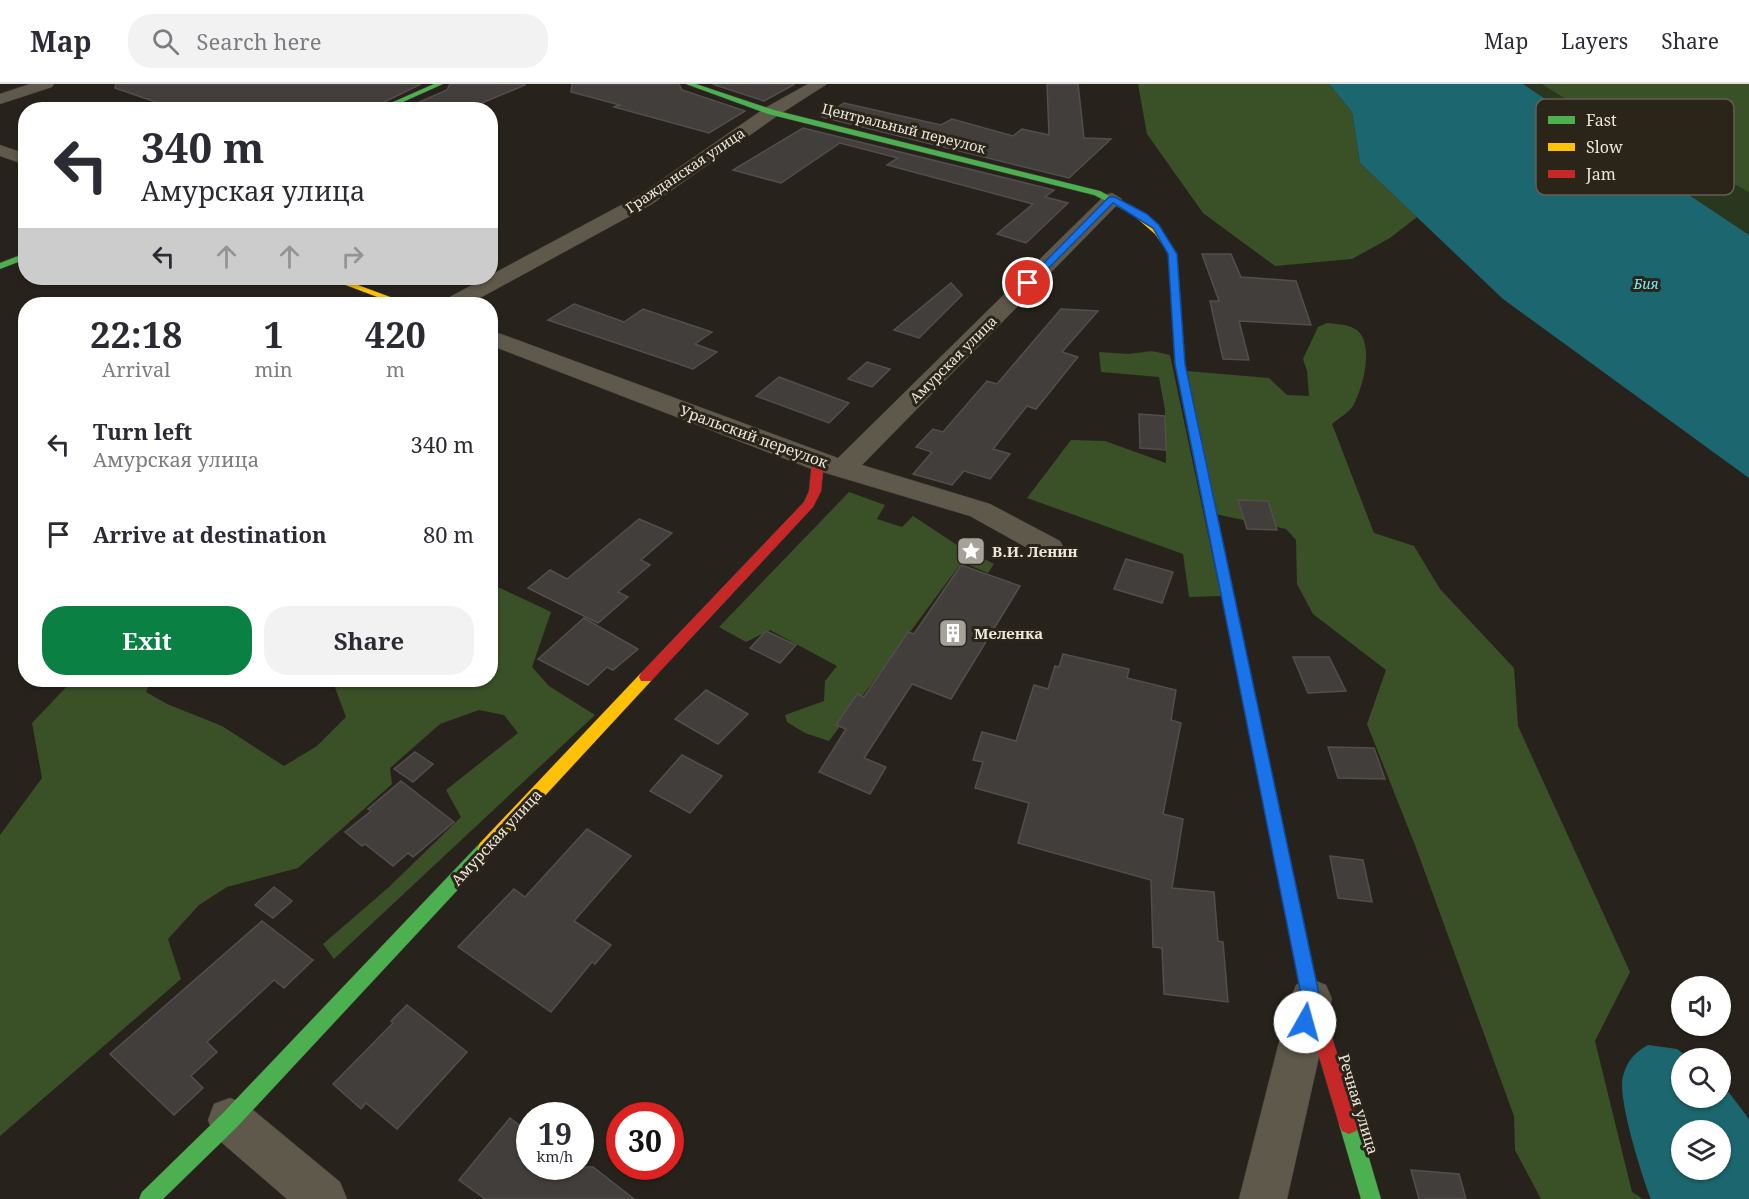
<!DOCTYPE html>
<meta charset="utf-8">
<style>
body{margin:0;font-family:"Noto Serif",serif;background:#f2f2f3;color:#2b2b33;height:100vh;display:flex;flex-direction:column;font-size:22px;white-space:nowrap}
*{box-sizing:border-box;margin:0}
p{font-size:20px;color:#7c7c81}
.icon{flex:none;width:33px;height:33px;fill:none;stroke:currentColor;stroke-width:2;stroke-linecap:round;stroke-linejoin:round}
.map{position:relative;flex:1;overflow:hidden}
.panel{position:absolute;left:18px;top:213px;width:480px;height:390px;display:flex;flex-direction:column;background:#fff;border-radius:24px;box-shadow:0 2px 4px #0004}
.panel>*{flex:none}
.banner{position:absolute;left:18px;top:18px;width:480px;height:183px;border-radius:24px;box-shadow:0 2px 4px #0004;background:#fff;color:#2b2b33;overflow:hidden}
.tools{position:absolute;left:1671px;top:892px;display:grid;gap:12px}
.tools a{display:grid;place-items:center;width:60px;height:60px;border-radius:50%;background:#fff;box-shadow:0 2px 4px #0004;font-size:30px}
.speed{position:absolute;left:516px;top:1018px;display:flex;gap:12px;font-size:30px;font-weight:700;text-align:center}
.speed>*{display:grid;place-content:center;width:78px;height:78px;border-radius:50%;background:#fff;box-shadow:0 2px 4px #0004;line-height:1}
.speed small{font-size:15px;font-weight:400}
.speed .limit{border:9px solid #d22;background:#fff;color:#111}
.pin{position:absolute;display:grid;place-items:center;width:51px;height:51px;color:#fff;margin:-26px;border:3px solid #fff;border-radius:50%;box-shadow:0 2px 6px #0007}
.me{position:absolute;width:66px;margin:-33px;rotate:7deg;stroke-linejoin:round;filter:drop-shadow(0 0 4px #0008)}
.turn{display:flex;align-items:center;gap:21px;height:126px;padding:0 24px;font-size:27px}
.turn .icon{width:78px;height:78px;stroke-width:2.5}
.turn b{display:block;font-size:42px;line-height:51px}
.lanes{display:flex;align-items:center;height:57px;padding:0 24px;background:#0003;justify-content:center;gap:30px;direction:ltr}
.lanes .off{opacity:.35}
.eta{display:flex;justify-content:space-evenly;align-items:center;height:102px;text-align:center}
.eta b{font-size:36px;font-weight:700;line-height:42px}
.primary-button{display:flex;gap:12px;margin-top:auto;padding:12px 24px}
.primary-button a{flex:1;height:69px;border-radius:24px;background:#0b8043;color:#fff;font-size:24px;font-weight:700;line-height:69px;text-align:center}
.primary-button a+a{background:#f2f2f3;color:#2b2b33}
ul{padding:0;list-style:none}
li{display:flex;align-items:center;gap:18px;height:90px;padding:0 24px}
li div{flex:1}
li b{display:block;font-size:22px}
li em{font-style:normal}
header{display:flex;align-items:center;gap:36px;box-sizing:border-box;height:84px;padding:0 30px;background:#fff;border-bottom:2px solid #e1e1e2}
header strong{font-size:28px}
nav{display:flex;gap:33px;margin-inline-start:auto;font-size:21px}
.search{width:420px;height:54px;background:#f2f2f3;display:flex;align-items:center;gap:15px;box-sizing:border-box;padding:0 21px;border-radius:24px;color:#7c7c81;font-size:22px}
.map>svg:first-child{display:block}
.green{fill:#2a371f}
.forest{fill:#3a5027}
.water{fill:#1c676f;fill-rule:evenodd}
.building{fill:#423e3c;stroke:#534e4d;stroke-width:1.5}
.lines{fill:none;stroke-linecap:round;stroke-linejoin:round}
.street-casing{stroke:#423d38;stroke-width:1}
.fast-casing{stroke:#423d38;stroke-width:1}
.slow-casing{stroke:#423d38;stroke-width:1}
.jam-casing{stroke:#423d38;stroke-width:1}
.street{fill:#5f594c;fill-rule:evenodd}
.fast{fill:#4caf50;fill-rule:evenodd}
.slow{fill:#ffc107;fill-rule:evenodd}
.jam{fill:#c62828;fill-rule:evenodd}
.route{fill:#1a73e8;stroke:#114b97;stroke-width:1.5}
.labels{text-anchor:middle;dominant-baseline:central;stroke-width:6;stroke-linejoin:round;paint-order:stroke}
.far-street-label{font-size:14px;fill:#ebe6de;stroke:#2b2418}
.far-water-label{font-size:14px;font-style:italic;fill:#77ebf9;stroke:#2b2418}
.street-label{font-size:15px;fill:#ebe6de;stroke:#2b2418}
.poi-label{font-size:15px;font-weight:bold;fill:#ebe6de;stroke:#2b2418;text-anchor:start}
.key{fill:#2b2418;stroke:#655e53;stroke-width:1.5}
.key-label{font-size:16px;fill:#ebe6de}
</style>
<header>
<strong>Map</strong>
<div class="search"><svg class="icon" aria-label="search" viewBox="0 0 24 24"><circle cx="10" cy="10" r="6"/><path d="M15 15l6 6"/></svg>Search here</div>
<nav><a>Map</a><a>Layers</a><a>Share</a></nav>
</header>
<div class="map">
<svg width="1749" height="1115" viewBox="0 0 1749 1115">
<rect width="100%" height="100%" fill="#27231c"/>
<path class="green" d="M1523,0H1749V151Z"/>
<g class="forest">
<path d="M1138,0H1329L1352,28L1360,79L1417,133L1390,154L1352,175L1275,182L1203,129L1147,50Z"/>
<path d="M1542,0H1749V108L1711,87L1622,51Z"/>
<path d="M1327,239C1337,240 1350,240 1358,247C1374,262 1363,304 1353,322C1349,328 1338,335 1332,340L1374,449L1414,462L1440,505L1514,584L1518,642L1630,888L1595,957L1632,1108L1643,1115H1541L1515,1066L1514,1032L1415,761L1367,640L1386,586L1313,530L1297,500L1296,456L1286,445L1215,430L1187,287L1269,294L1287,311L1309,312L1307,287L1303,275L1318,243Z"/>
<path d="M1152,267L1170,271L1221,512L1189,513L1183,470L1027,414L1071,356L1105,357L1166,379L1165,326L1159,293L1101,288L1099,268L1129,270Z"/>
<path d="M849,408L885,421L877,435L902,443L913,432L957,461L994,480L988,489L962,478L829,657L805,649L787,638L785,631L824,617L825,597L837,582L770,546L746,558L719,543Z"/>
<path d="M491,504H500L551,528L532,583L549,602L595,631L334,875L323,860L389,803L461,733L446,706L518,649L504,631L479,626L440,640L390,684L392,700L298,784L227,803L199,821L168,855L181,895L0,1052V751L42,694L32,639L73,596H151L146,608L167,620L222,642L284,682L317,662L346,633L334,601L329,596H490Z"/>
</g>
<g class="water">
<path d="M1329,0H1523L1749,151V394L1503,215L1360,79L1352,28Z"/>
<path d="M1648,961L1677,965L1690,975H1682V1014H1720L1721,998L1746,1031L1749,1036V1115H1651C1642,1092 1617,1013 1623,992C1627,977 1635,968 1648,961ZM1682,1047H1720V1086H1682Z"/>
</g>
<g class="building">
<path d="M116,0H421L368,26H179L115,4Z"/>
<path d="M450,0H525V1L465,26H401L447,6Z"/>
<path d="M572,0H679L682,6L745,27L709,49L614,23L620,21L571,8Z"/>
<path d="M712,0H795L764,17Z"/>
<path d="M1047,0H1078L1084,54L1111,55L1069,94L822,33L844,19L941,41L952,35L1013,52L1022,45L1049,51Z"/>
<path d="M803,44L1054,106L1045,113L1068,119L1026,159L997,150L1033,120L887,81L898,74L840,59L781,99L733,86Z"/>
<path d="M1202,170H1231L1241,193L1296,197L1311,241L1239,237L1249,276L1223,275L1210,217H1219Z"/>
<path d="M951,199L962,211L919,254L894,246Z"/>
<path d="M574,220L624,238L643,225L712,248L695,260L717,268L693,285L548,236Z"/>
<path d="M1061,225L1098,227L1062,268L1078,273L1036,325L1027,322L993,365L1010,370L990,395L964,387L952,401L913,390L932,368L916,363L933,345L943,348L987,297L997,300Z"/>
<path d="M867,278L890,285L872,303L848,295Z"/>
<path d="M779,293L849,319L829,339L756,312Z"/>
<path d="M1139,330L1165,332L1166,366L1140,364Z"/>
<path d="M1238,416L1268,417L1277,446L1247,445Z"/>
<path d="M639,435L672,449L641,476L650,481L618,508L628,513L598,539L528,504L550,486L567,495Z"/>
<path d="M1126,475L1173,488L1162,519L1114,505Z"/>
<path d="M961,481L1020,502L951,615L912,600L864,674L886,683L870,710L819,688L846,645L836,641L857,610L864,613L908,548L914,550Z"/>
<path d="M584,534L638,565L613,586L607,583L588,601L538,575Z"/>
<path d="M766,547L796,561L780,579L750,564Z"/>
<path d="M1063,570L1129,585L1127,594L1176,606L1171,636L1181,639L1163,730L1183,735L1172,804L1214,808L1218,857L1223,858L1228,918L1164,910L1162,864L1153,863L1151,796L1018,759L1029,719L975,704L983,678L973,676L982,648L1016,657L1034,601L1048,605L1055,582L1059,583Z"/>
<path d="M1293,573H1329L1346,607L1308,609Z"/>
<path d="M706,606L748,630L718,660L675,635Z"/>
<path d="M1328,663L1374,664L1385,695L1338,694Z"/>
<path d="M415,668L433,680L413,698L394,685Z"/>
<path d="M682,671L722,692L690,729L650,707Z"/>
<path d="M401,697L454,738L413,773L408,769L393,782L365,760L362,762L345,748L371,727L368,725Z"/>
<path d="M587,745L631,772L574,837L611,861L595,880L592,878L551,928L458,863L514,805L525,813Z"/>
<path d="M1330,772L1363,776L1372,818L1338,814Z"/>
<path d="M274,803L292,817L273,834L255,821Z"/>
<path d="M262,837L313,876L284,904L274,896L207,958L217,968L191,992L203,1004L174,1031L110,970Z"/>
<path d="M407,921L467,968L397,1045L366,1019L361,1025L333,1000L393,939L391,937Z"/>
<path d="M510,1034L530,1049V1083H593L634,1115H485L459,1096Z"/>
<path d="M1411,1086L1459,1090L1466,1115H1419Z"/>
</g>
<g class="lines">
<g class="street-casing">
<g id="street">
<path d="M30,0H54L52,3L0,20V10Z"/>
<path d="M808,0H827L777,32L652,120L469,220H443L446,215L638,112L765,24Z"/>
<path d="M0,61L26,70V81L0,72Z"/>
<path d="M1112,109L1122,115L1119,119L862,381L990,420L1060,457L1064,464L1060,471L1050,474L1040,471L970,432L809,384L490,261V246L838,374L1105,111Z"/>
<path d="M1311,895L1326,901L1332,915L1287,1115H1239L1290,915L1296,901Z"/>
<path d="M230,1014L246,1020L340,1098L347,1115H287L214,1052L208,1036L214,1020Z"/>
</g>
</g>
<g class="fast-casing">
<g id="fast">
<path d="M434,0H443L385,26H375Z"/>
<path d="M686,0H696L774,26L1100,107L1139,128L1132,130L1094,111L768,30Z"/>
<path d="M26,169V175L0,185V179Z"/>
<path d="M1213,436L1219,440L1298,812L1296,817L1290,819L1284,817L1282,812L1207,440Z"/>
<path d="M486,757L492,759L494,764L492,769L237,1043L163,1115H139L142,1108L223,1029L480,759Z"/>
<path d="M1349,1030L1356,1033L1359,1040L1381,1115H1361L1339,1040L1342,1033Z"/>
</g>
</g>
<g class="slow-casing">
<g id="slow">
<path d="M1132,126H1138L1161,146L1177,170L1185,280L1219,440L1213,444L1207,440L1175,280L1169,170L1155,150L1132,130Z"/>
<path d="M327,194H339L409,220H396Z"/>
<path d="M646,588L651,589L653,593L651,597L492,769L486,771L480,769L478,764L480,759L641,589Z"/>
</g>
</g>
<g class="jam-casing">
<g id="jam">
<path d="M818,375L824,378L821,407L813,423L651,597H641L639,593L641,589L804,418L809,407L812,378Z"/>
<path d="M1290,805L1296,807L1298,812L1320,915L1359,1040L1356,1047L1349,1050L1342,1047L1339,1040L1302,915L1282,812L1284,807Z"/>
</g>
</g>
<use href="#street" class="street"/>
<use href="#fast" class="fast"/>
<use href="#slow" class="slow"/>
<use href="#jam" class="jam"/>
</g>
<path class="route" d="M1109,113H1115L1147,130L1159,141L1177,170L1185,280L1320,915L1312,944L1305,947L1299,944L1296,938L1302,915L1175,280L1168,170L1153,144L1113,119L1032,201L1024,199Z"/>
<defs>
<g id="sight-square" transform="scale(1.5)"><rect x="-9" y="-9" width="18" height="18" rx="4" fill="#a6a29a" stroke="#2b2418"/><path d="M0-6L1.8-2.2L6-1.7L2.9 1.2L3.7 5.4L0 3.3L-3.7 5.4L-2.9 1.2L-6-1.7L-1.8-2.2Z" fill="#fff"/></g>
<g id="building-square" transform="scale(1.5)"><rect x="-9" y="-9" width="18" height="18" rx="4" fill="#a6a29a" stroke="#2b2418"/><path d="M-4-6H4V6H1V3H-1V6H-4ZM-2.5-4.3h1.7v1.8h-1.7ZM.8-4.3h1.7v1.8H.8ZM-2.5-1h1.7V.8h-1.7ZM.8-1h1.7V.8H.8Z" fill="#fff"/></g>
</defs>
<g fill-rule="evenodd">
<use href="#sight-square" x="971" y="467"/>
<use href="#building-square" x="953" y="549"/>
</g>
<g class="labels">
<g class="far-street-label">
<text transform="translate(904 44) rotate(14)">Центральный переулок</text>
<text transform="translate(685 86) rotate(-34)">Гражданская улица</text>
<text transform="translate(953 275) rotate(-45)">Амурская улица</text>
</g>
<g class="far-water-label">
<text x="1646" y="199">Бия</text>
</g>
<g class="street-label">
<text transform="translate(754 352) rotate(20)">Уральский переулок</text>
<text transform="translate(496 753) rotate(-47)">Амурская улица</text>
<text transform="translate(1359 1020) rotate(73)">Речная улица</text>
</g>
<g class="poi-label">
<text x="992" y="467">В.И. Ленин</text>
<text x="974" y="549">Меленка</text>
</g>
</g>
<rect x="1536" y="15" width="198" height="96" rx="9" class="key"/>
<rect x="1548" y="32" width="27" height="8" fill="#4caf50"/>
<rect x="1548" y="59" width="27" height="8" fill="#ffc107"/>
<rect x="1548" y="86" width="27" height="8" fill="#c62828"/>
<g class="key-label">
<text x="1586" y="42">Fast</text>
<text x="1586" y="69">Slow</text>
<text x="1586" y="96">Jam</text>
</g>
</svg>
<div class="tools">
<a><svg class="icon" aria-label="sound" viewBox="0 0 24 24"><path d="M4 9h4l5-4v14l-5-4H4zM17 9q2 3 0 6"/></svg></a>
<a><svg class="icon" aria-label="search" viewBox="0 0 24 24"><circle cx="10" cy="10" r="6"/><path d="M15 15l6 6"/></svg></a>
<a><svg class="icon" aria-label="layers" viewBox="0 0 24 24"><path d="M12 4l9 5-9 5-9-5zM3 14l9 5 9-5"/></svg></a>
</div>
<div class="speed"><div>19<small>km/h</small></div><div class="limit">30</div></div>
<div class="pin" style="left:1028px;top:199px;background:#d93025"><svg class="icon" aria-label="arrive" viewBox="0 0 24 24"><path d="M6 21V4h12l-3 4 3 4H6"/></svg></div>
<svg class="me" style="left:1305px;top:938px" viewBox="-20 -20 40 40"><circle r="19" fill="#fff"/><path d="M0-13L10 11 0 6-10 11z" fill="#1a73e8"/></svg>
<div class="banner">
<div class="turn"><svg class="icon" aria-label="left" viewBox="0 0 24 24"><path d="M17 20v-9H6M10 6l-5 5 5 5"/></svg><div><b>340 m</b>Амурская улица</div></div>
<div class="lanes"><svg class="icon" aria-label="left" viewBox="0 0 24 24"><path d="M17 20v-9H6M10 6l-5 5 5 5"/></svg><svg class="icon off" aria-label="ahead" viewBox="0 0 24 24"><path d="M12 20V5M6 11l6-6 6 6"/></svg><svg class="icon off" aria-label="ahead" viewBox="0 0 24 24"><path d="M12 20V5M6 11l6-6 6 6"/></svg><svg class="icon off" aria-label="right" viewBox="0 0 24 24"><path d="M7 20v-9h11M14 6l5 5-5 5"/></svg></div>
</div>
<section class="panel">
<div class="eta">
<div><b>22:18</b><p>Arrival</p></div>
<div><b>1</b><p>min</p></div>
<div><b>420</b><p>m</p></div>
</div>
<ul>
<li><svg class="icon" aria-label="left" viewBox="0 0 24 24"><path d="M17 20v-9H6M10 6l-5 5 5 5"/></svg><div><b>Turn left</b><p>Амурская улица</p></div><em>340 m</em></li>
<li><svg class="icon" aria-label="arrive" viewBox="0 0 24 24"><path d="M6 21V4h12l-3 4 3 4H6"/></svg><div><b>Arrive at destination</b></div><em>80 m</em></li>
</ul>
<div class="primary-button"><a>Exit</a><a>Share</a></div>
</section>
</div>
